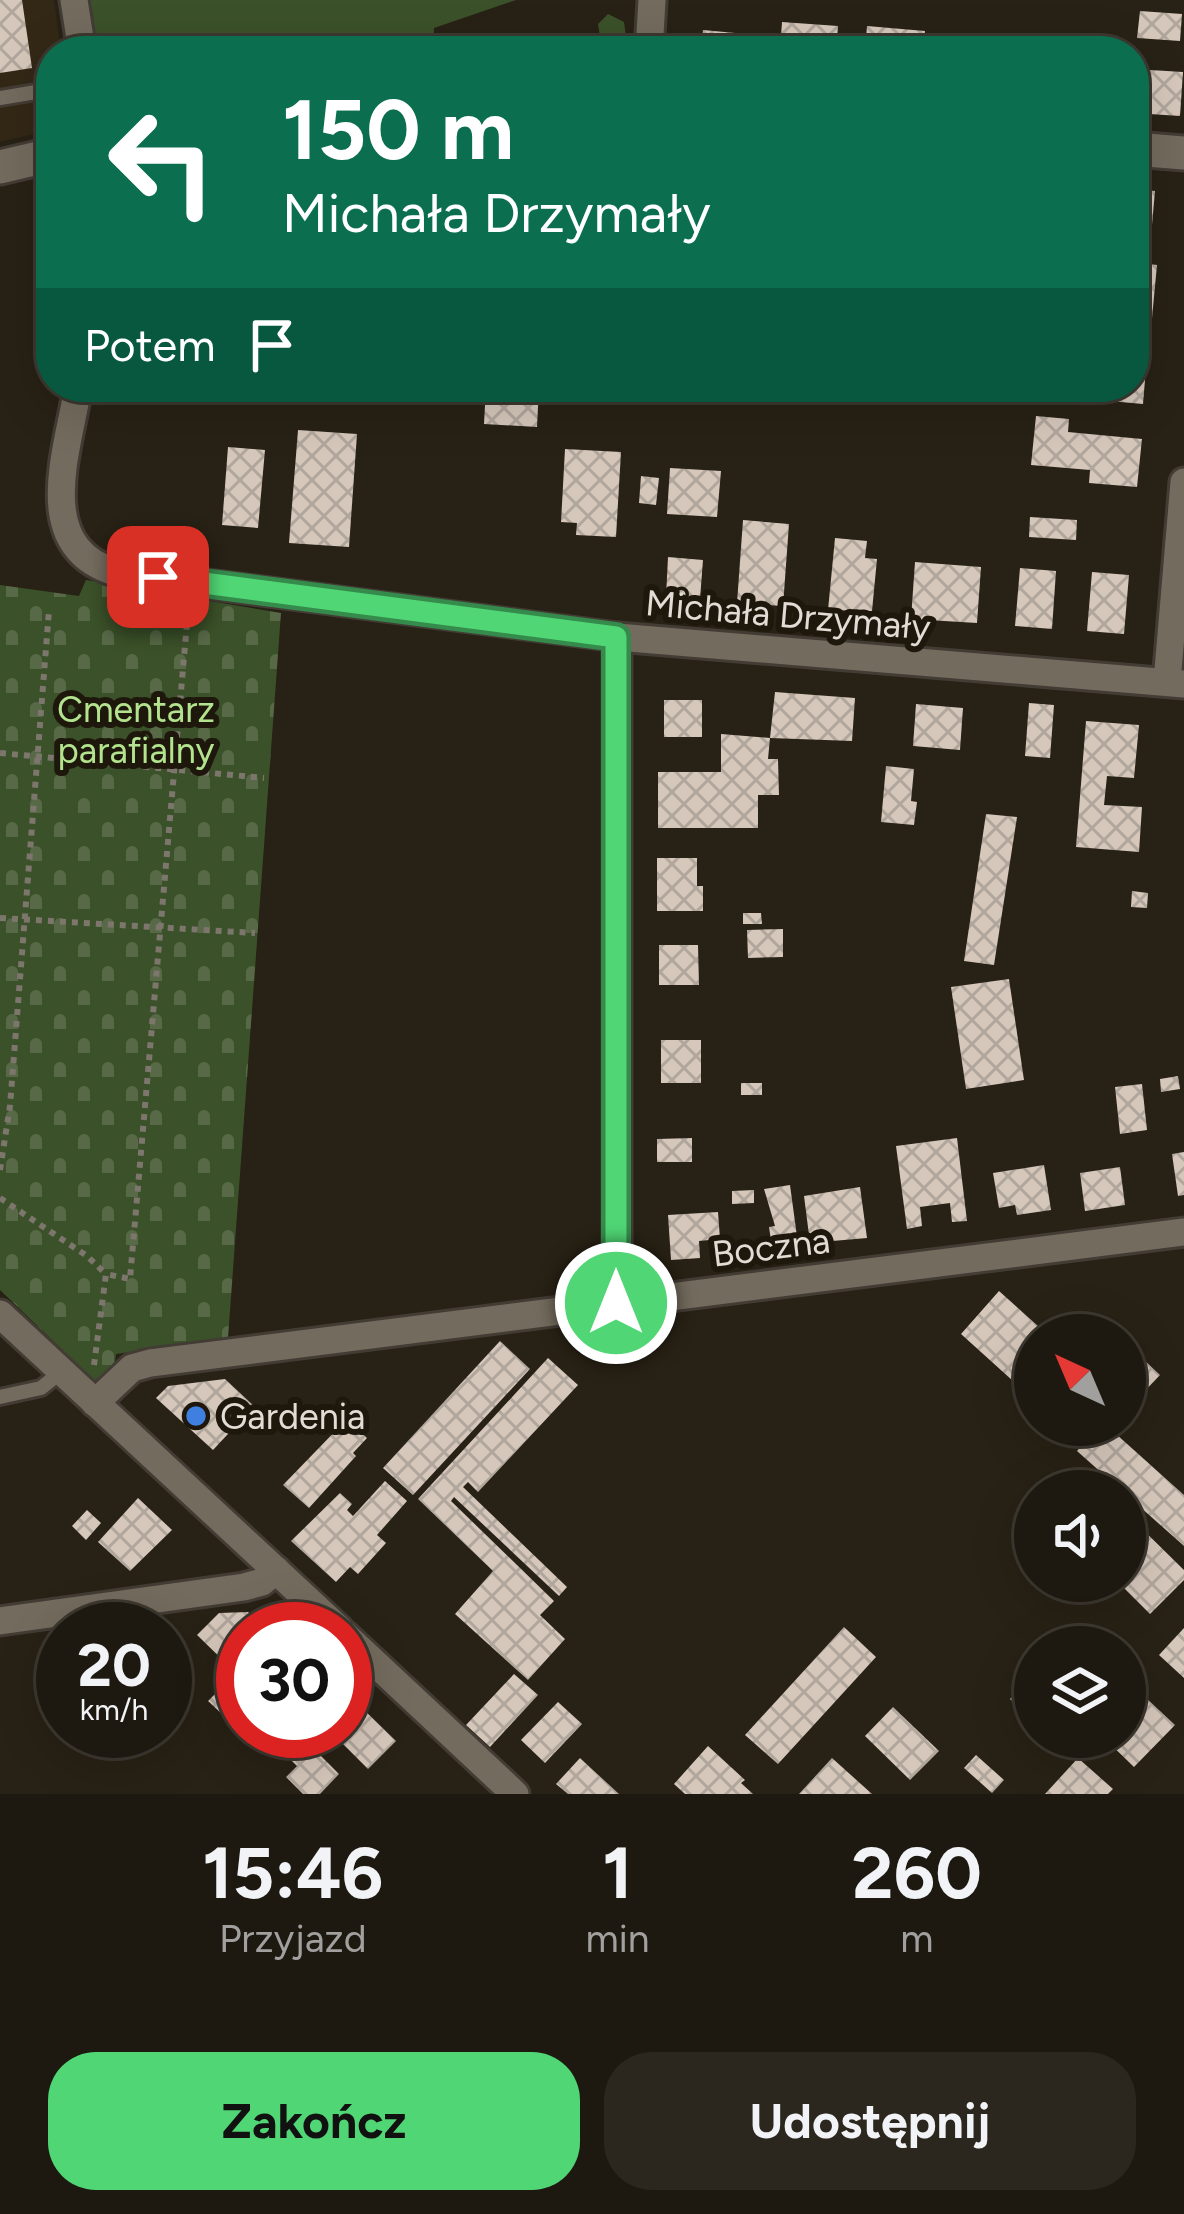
<!DOCTYPE html>
<html lang="pl">
<meta charset="utf-8">
<style>
body{margin:0;font-family:Figtree,sans-serif;background:#2b261e;color:#f1f3f6;height:100vh;display:flex;flex-direction:column;font-size:45px;white-space:nowrap}
*{box-sizing:border-box;margin:0}
p{font-size:39px;color:#a1a09f}
.icon{flex:none;width:66px;height:66px;fill:none;stroke:currentColor;stroke-width:2;stroke-linecap:round;stroke-linejoin:round}
.map{position:relative;height:1794px;overflow:hidden}
.drawer{display:flex;flex-direction:column;background:#1e1910;flex:1}
.drawer>*{flex:none}
.hud{position:absolute;left:36px;top:36px;width:1113px;height:366px;border-radius:48px;box-shadow:0 12px 48px #0002,0 0 0 3px #3c3830;background:#0b6e4f;color:#fff;overflow:hidden}
.needle{width:78px;rotate:316deg}
.fabs{position:absolute;left:1014px;top:1314px;display:grid;gap:24px}
.fabs a{display:grid;place-items:center;width:132px;height:132px;border-radius:50%;background:#1e1910;box-shadow:0 12px 48px #0002,0 0 0 3px #3c3830;font-size:60px}
.speed{position:absolute;left:36px;top:1602px;display:flex;gap:24px;font-size:60px;font-weight:700;text-align:center}
.speed>*{display:grid;place-content:center;width:156px;height:156px;border-radius:50%;background:#1e1910;box-shadow:0 12px 48px #0002,0 0 0 3px #3c3830;line-height:1}
.speed small{font-size:30px;font-weight:400}
.speed .limit{border:18px solid #d22;background:#fff;color:#111}
.pin{position:absolute;display:grid;place-items:center;width:102px;height:102px;color:#fff;margin:-51px;border-radius:24px;box-shadow:0 6px 18px #0006}
.me{position:absolute;width:132px;margin:-66px;rotate:0deg;stroke-linejoin:round;filter:drop-shadow(0 0 9px #0008)}
.turn{display:flex;align-items:center;gap:42px;height:252px;padding:0 48px;font-size:54px}
.turn .icon{width:156px;height:156px;stroke-width:2.5}
.turn b{display:block;font-size:84px;line-height:102px}
.then{display:flex;align-items:center;height:114px;padding:0 48px;background:#0003;gap:24px;font-size:45px}
.eta{display:flex;justify-content:space-evenly;align-items:center;height:204px;text-align:center}
.eta b{font-size:72px;font-weight:700;line-height:84px}
.primary-button{display:flex;gap:24px;margin-top:auto;padding:24px 48px}
.primary-button a{flex:1;height:138px;border-radius:48px;background:#50d674;color:#111;font-size:48px;font-weight:700;line-height:138px;text-align:center}
.primary-button a+a{background:#2b261e;color:#f1f3f6}
.map>svg:first-child{display:block}
.built{fill:#332816}
.green{fill:#3b5129}
.cemetery{fill:url(#cemetery-stones)}
.building{fill:url(#building-cross-hatch)}
.lines{fill:none;stroke-linecap:round;stroke-linejoin:round}
.service-casing{stroke:#433c35;stroke-width:20}
.minor-casing{stroke:#433c35;stroke-width:33}
.tertiary-casing{stroke:#433c35;stroke-width:39}
.path{stroke:#7c766c;stroke-width:6;stroke-dasharray:6 6;stroke-linecap:butt}
.service{stroke:#736b5d;stroke-width:14}
.minor{stroke:#736b5d;stroke-width:27}
.tertiary{stroke:#736b5d;stroke-width:33}
.route-casing{stroke:#348b4b;stroke-width:30}
.route{stroke:#50d674;stroke-width:21}
.shop-dot{fill:#3f7fe0;stroke:#1e180c;stroke-width:4.5}
.labels{text-anchor:middle;dominant-baseline:central;stroke-width:12;stroke-linejoin:round;paint-order:stroke}
.street-label{font-size:36px;fill:#e1dcd5;stroke:#1e180c}
.park-label{font-size:36px;fill:#b3e38e;stroke:#1e180c}
.poi-label{font-size:36px;fill:#e1dcd5;stroke:#1e180c;text-anchor:start}
</style>
<div class="map">
<svg width="1184" height="1794" viewBox="0 0 1184 1794">
<defs>
<pattern id="cemetery-stones" width="16" height="16" patternUnits="userSpaceOnUse" patternTransform="scale(3)"><rect width="16" height="16" fill="#3b5129"/><path d="M2 7V4a2 2 0 0 1 4 0v3zM10 15v-3a2 2 0 0 1 4 0v3z" fill="#576947"/></pattern>
<pattern id="building-cross-hatch" width="8" height="8" patternUnits="userSpaceOnUse" patternTransform="scale(3)"><rect width="8" height="8" fill="#d5c7ba"/><path d="M0 0l8 8M0 8l8-8" fill="none" stroke="#b1a69c"/></pattern>
</defs>
<rect width="100%" height="100%" fill="#282115"/>
<path class="built" d="M0,0H54L61,51H51V130L0,142Z"/>
<g class="green">
<path d="M90,0H516L434,28L433,51H98Z"/>
<path d="M608,14L624,22L628,51H572L601,43L598,24Z"/>
</g>
<path class="cemetery" d="M86,580L281,613L228,1338L116,1354L114,1370L99,1385L0,1290V585L79,596Z"/>
<g class="building">
<path d="M0,0H22L32,68L0,73Z"/>
<path d="M1140,11L1182,14L1180,41L1137,38Z"/>
<path d="M782,22L838,26L836,51H780Z"/>
<path d="M867,26L925,31L923,51H865Z"/>
<path d="M703,30L746,34L745,51H701Z"/>
<path d="M1134,69L1183,72L1180,116L1134,113Z"/>
<path d="M1134,189L1155,191L1151,236L1134,234Z"/>
<path d="M1134,262L1157,265L1152,318L1134,317Z"/>
<path d="M1134,367L1146,368L1143,404L1098,400L1099,387H1134Z"/>
<path d="M486,387H539L537,427L484,424Z"/>
<path d="M1036,416L1069,419L1068,432L1142,439L1137,487L1089,483L1090,470L1031,465Z"/>
<path d="M298,430L357,434L349,547L289,543Z"/>
<path d="M228,447L265,450L258,528L222,525Z"/>
<path d="M565,449L621,452L616,537L576,535L577,523L561,522Z"/>
<path d="M670,468L721,471L717,517L667,514Z"/>
<path d="M641,476L659,478L656,505L639,503Z"/>
<path d="M1030,517L1077,520L1076,540L1029,537Z"/>
<path d="M743,520L789,524L783,606L737,603Z"/>
<path d="M835,538L867,541L865,558L877,559L872,611L828,610Z"/>
<path d="M668,557L703,560L700,599L666,597Z"/>
<path d="M915,562L981,567L977,623L911,619Z"/>
<path d="M1020,568L1056,571L1052,629L1015,626Z"/>
<path d="M1092,572L1129,575L1124,634L1087,631Z"/>
<path d="M775,692L855,698L852,741L770,738Z"/>
<rect x="664" y="700" width="38" height="37"/>
<path d="M1029,703L1054,705L1050,758L1025,756Z"/>
<path d="M916,704L963,708L960,750L913,746Z"/>
<path d="M1086,721L1139,725L1134,778L1107,776L1104,805L1142,807L1139,852L1076,847Z"/>
<path d="M721,734L770,738L768,759H778L779,795H758V828H658V772H721Z"/>
<path d="M886,766L914,769L911,801L917,802L914,825L881,822Z"/>
<path d="M986,814L1017,817L994,965L964,961Z"/>
<path d="M657,858H697V886H703V911H657Z"/>
<path d="M1132,891L1148,893L1147,908L1131,907Z"/>
<path d="M743,913H761L762,924H743Z"/>
<path d="M783,929V957L748,958L747,930Z"/>
<path d="M659,945H698L699,985H659Z"/>
<path d="M1009,979L1024,1080L966,1089L951,987Z"/>
<rect x="661" y="1040" width="40" height="43"/>
<path d="M1178,1076L1180,1089L1161,1092L1160,1079Z"/>
<rect x="741" y="1083" width="21" height="12"/>
<path d="M1142,1084L1147,1130L1120,1134L1115,1087Z"/>
<path d="M692,1138V1162H657V1139Z"/>
<path d="M957,1138L967,1221L952,1222L950,1203L920,1207L922,1226L907,1229L896,1146Z"/>
<path d="M1184,1152V1195L1178,1196L1172,1154Z"/>
<path d="M1044,1165L1051,1210L1017,1215L1015,1205L999,1208L993,1173Z"/>
<path d="M1120,1167L1125,1205L1085,1211L1080,1173Z"/>
<path d="M790,1185L798,1244L772,1247L769,1227L775,1226L764,1189Z"/>
<path d="M860,1187L867,1238L821,1242L820,1234L809,1235L804,1196Z"/>
<path d="M754,1190V1203L732,1204V1191Z"/>
<path d="M718,1212L720,1239L699,1241L700,1258L671,1260L668,1215Z"/>
<path d="M999,1291L1048,1335H1035V1401L961,1334Z"/>
<path d="M500,1341L530,1369L413,1495L383,1468Z"/>
<path d="M548,1358L578,1385L478,1492L468,1482L463,1487L567,1587L559,1596L454,1497L451,1501L554,1601L540,1615L565,1639L528,1680L455,1614L493,1571L418,1499Z"/>
<path d="M1142,1358L1160,1375L1141,1395L1125,1375Z"/>
<path d="M225,1379L254,1406L213,1450L156,1398L168,1386Z"/>
<path d="M347,1419L367,1438L353,1453L356,1456L309,1508L283,1485Z"/>
<path d="M1100,1425H1106L1184,1495V1546L1077,1451Z"/>
<path d="M385,1481L407,1501L377,1535L386,1543L358,1574L350,1567L336,1582L291,1541L340,1493L352,1504L347,1510L353,1516Z"/>
<path d="M138,1498L172,1530L130,1571L98,1542Z"/>
<path d="M87,1510L101,1523L86,1540L72,1526Z"/>
<path d="M1125,1512L1184,1570V1580L1150,1614L1117,1581H1125Z"/>
<path d="M1035,1534V1566L1019,1550Z"/>
<path d="M1050,1581H1096L1074,1604Z"/>
<path d="M248,1612L266,1629H243V1694L223,1715L208,1701L219,1690L223,1694L232,1685L226,1680L234,1671L197,1635L219,1613Z"/>
<path d="M844,1627L876,1657L778,1764L745,1735Z"/>
<path d="M1184,1628V1678L1159,1655Z"/>
<path d="M514,1674L538,1695L490,1747L466,1725Z"/>
<path d="M1023,1687L1035,1700V1725L1010,1699Z"/>
<path d="M1144,1696L1175,1725L1134,1767L1103,1737H1125V1717Z"/>
<path d="M353,1699L396,1741L368,1769L330,1731H345V1708Z"/>
<path d="M558,1702L582,1724L545,1763L521,1740Z"/>
<path d="M893,1707L939,1751L910,1780L865,1736Z"/>
<path d="M306,1732L323,1749L319,1754L339,1774L320,1794H303L286,1777L297,1766L285,1754Z"/>
<path d="M708,1746L745,1780L741,1783L753,1794H685L674,1784Z"/>
<path d="M976,1755L1004,1780L992,1793L964,1768Z"/>
<path d="M580,1758L619,1794H568L556,1784Z"/>
<path d="M832,1758L872,1794H799Z"/>
<path d="M1078,1758L1113,1789L1108,1794H1045Z"/>
</g>
<g class="lines">
<g class="service-casing">
<g id="service">
<path d="M0,98L48,90"/>
<path d="M0,1397L41,1388L61,1372"/>
</g>
</g>
<g class="minor-casing">
<g id="minor">
<path d="M74,0L82,51"/>
<path d="M649,51L652,0"/>
<path d="M78,387C68,451 31,546 115,572L617,637L1184,684"/>
<path d="M1167,682L1184,482"/>
<path d="M617,1303V637"/>
<path d="M0,1314L339,1629"/>
<path d="M95,1403L132,1368L150,1363L1184,1232"/>
<path d="M0,1621L244,1587L262,1582L276,1570"/>
<path d="M345,1635L515,1794"/>
</g>
</g>
<g class="tertiary-casing">
<g id="tertiary">
<path d="M1134,149L1184,153"/>
<path d="M0,167L51,155"/>
</g>
</g>
<g class="path">
<path d="M0,753L264,778"/>
<path d="M0,918L255,933"/>
<path d="M0,1170L10,1106L49,610"/>
<path d="M0,1198L87,1256L106,1274"/>
<path d="M94,1365L106,1274L130,1279L188,611"/>
</g>
<use href="#service" class="service"/>
<use href="#minor" class="minor"/>
<use href="#tertiary" class="tertiary"/>
</g>
<g class="lines">
<g class="route-casing">
<path id="route" d="M158,577L616,637V1303"/>
</g>
<use href="#route" class="route"/>
</g>
<circle class="shop-dot" cx="196" cy="1416" r="12"/>
<g class="labels">
<g class="street-label">
<text transform="translate(788 615) rotate(5)">Michała Drzymały</text>
<text transform="translate(771 1247) rotate(-7)">Boczna</text>
</g>
<g class="park-label">
<text x="136" y="709">Cmentarz<tspan x="136" dy="41">parafialny</tspan></text>
</g>
<g class="poi-label">
<text x="220" y="1416">Gardenia</text>
</g>
</g>
</svg>
<div class="fabs">
<a><svg class="needle" viewBox="-14 -14 28 28"><path d="M0-13l5 13h-10z" fill="#e53935"/><path d="M0 13l5-13h-10z" fill="#a1a09f"/></svg></a>
<a><svg class="icon" aria-label="sound" viewBox="0 0 24 24"><path d="M4 9h4l5-4v14l-5-4H4zM17 9q2 3 0 6"/></svg></a>
<a><svg class="icon" aria-label="layers" viewBox="0 0 24 24"><path d="M12 4l9 5-9 5-9-5zM3 14l9 5 9-5"/></svg></a>
</div>
<div class="speed"><div>20<small>km/h</small></div><div class="limit">30</div></div>
<div class="pin" style="left:158px;top:577px;background:#d93025"><svg class="icon" aria-label="arrive" viewBox="0 0 24 24"><path d="M6 21V4h12l-3 4 3 4H6"/></svg></div>
<svg class="me" style="left:616px;top:1303px" viewBox="-20 -20 40 40"><circle r="17" fill="#50d674" stroke="#fff" stroke-width="3"/><path d="M0-11L8 9 0 5-8 9z" fill="#fff"/></svg>
<div class="hud">
<div class="turn"><svg class="icon" aria-label="left" viewBox="0 0 24 24"><path d="M17 20v-9H6M10 6l-5 5 5 5"/></svg><div><b>150 m</b>Michała Drzymały</div></div>
<div class="then">Potem<svg class="icon" aria-label="arrive" viewBox="0 0 24 24"><path d="M6 21V4h12l-3 4 3 4H6"/></svg></div>
</div>
</div>
<section class="drawer">
<div class="eta">
<div><b>15:46</b><p>Przyjazd</p></div>
<div><b>1</b><p>min</p></div>
<div><b>260</b><p>m</p></div>
</div>
<div class="primary-button"><a>Zakończ</a><a>Udostępnij</a></div>
</section>
